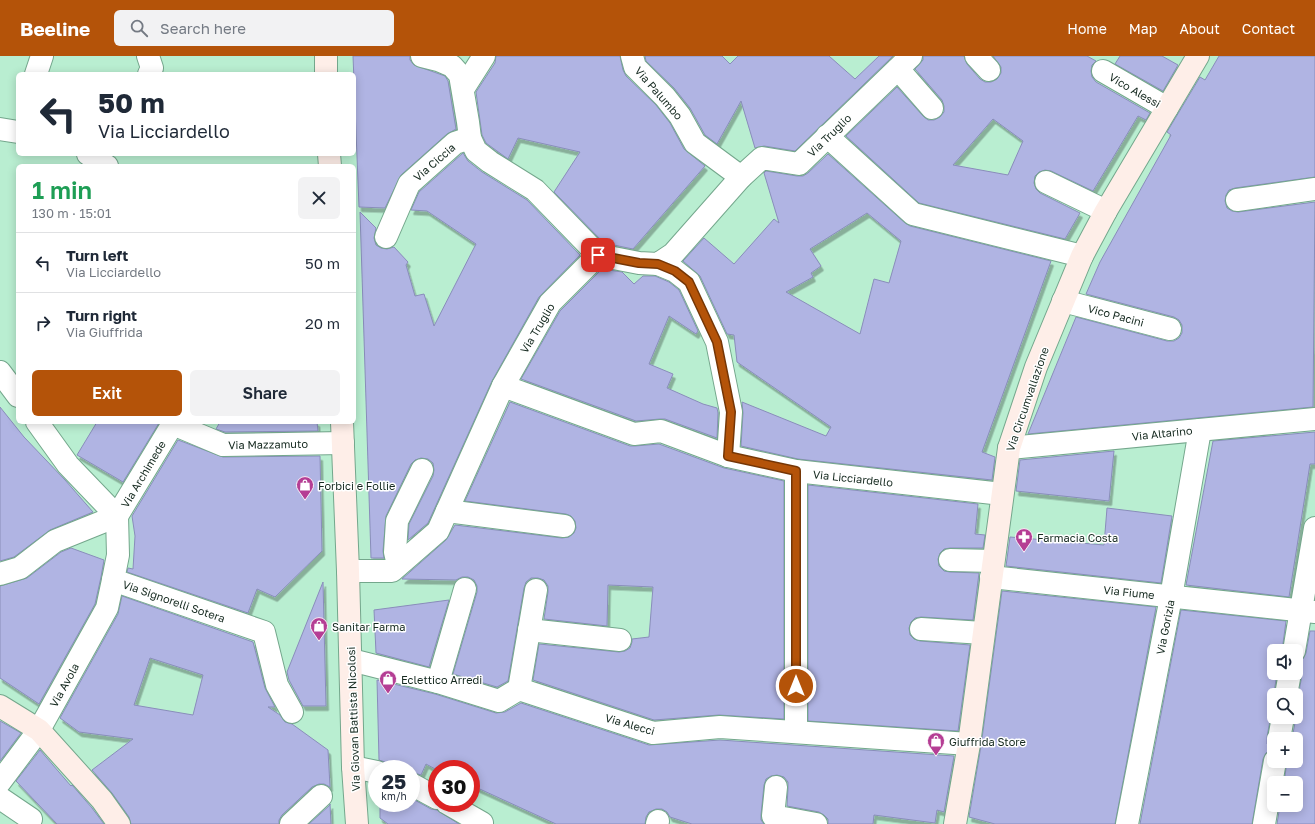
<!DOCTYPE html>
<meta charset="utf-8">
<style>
body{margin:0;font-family:"Golos Text",sans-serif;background:#f2f2f3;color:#1f2937;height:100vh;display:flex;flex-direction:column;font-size:15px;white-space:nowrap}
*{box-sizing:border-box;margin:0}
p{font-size:13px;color:#747a83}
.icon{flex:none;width:22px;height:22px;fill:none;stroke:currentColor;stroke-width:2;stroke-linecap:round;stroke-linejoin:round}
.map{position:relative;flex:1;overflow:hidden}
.sheet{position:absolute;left:16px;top:108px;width:340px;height:260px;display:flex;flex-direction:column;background:#fff;border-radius:6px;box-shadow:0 2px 10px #0003}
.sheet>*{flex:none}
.hud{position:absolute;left:16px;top:16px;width:340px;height:84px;border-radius:6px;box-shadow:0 2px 10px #0003;background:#fff;color:#1f2937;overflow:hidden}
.tools{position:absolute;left:1267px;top:588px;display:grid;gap:8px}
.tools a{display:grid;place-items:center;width:36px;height:36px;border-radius:6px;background:#fff;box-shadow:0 2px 10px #0003;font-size:20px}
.speed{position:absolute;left:368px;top:704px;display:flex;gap:8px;font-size:20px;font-weight:700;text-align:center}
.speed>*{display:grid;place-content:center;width:52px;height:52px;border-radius:50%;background:#fff;box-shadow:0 2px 10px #0003;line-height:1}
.speed small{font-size:10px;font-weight:400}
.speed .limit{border:6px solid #d22;background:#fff;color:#111}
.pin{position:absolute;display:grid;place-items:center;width:34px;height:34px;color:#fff;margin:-17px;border-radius:8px;box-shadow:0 2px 6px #0006}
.me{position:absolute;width:44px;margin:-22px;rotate:0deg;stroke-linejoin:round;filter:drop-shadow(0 0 3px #0008)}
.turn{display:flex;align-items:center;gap:14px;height:84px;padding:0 16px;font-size:18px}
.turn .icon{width:52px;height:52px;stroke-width:2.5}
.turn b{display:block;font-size:28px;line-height:34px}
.round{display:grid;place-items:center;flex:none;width:42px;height:42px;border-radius:6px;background:#f2f2f3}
.headline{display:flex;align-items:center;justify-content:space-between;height:68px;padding:0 16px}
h1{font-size:24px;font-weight:600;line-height:30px;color:#1e9e55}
.primary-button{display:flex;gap:8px;margin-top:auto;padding:8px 16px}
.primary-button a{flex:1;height:46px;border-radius:6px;background:#b45309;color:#fff;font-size:16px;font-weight:600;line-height:46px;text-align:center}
.primary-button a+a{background:#f2f2f3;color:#1f2937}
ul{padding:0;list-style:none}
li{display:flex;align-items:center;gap:12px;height:60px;padding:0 16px;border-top:1px solid #e0e1e3}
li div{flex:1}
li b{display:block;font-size:15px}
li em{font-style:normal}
header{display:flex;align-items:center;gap:24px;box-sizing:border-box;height:56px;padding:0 20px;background:#b45309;color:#fff}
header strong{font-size:19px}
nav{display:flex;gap:22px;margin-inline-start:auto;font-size:14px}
.search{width:280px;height:36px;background:#f2f2f3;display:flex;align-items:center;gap:10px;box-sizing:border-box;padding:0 14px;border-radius:6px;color:#747a83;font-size:15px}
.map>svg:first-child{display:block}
.building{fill:#b0b4e3;stroke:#898dba;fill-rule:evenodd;filter:url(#shadow)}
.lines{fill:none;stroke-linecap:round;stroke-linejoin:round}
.street-casing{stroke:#74a78c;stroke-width:24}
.secondary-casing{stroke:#74a78c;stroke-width:24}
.street{stroke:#fff;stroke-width:22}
.secondary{stroke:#feeee8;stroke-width:22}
.route-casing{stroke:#753606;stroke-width:10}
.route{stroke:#b45309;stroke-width:7}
.labels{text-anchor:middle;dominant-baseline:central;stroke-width:3;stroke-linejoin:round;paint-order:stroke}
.street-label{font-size:11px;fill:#162a20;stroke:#fff}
.poi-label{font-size:11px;fill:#162a20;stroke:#fff;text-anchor:start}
</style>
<header>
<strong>Beeline</strong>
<div class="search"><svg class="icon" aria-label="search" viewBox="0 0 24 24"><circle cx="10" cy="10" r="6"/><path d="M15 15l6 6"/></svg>Search here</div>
<nav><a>Home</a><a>Map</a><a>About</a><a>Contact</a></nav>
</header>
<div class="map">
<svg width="1315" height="768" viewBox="0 0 1315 768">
<defs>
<filter id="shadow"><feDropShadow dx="2.5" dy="4.5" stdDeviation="0" flood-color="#0004"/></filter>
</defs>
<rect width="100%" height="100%" fill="#b9eed1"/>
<g class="building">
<path d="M353,0H410V4L414,9L445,20L448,25L456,73L447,78L401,119L385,152L359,151Z"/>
<path d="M496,0H620L623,14L626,20L656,49L670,67L684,93L705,110L633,193L604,187L554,136L580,96L518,82L508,103L486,87L482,79L476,36L495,7Z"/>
<path d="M645,0H722L730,8L738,0H829L855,23L879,0H893L795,95L764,90L755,92L741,45L717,88L705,79L690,52L674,32L646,5Z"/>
<path d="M923,0H964L967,8L980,23L985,26H991L997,23L1001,17V11L993,0H1087L1096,5L1092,9L1091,15L1092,21L1096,26L1150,57L1146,64L1138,60L1093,135L1051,115L1045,114L1039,116L1035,120L1034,127L1036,133L1040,137L1080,157L1065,183L919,147L846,80L897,31L923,60L928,64H934L940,61L944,56V50L942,44L915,13L923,4ZM993,63L1023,85L1008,119L953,109Z"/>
<path d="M1120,0H1162L1178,9L1163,35L1115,8Z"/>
<path d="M1219,0H1315V121L1235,132L1229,134L1226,139L1225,145L1227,152L1232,155L1238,156L1315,146L1313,351L1028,378L1076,261L1167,285H1174L1179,282L1182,277V269L1179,264L1174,261L1086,238L1100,206L1171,79L1167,76L1200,21L1205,24Z"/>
<path d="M463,97L468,105L482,116L527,144L580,199L539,241L492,325L428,467L408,484L409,468L433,420L434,414L433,407L428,403L421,402L415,404L411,408L386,460L383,495L384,502H371L360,156L376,172L374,182L376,189L381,192L387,193L394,191L408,206L406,209L415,240L424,238L434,270L476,188L427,155L411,154L419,136Z"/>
<path d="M828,98L905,167L910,170L1051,205L982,396L995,401L992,424L798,403L741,390L743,357L742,346L826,380L831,371L737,306L734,279L727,278L700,220L683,205L704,182L734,208L774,163L779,167L764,117L766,115L797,120H803L808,117ZM867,157L901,185L889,227L874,223L860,278L786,236L813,221L811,217L821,210L810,193Z"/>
<path d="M602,213L622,216L634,228L643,220H655L669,226L679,234L698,275L696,278L669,260L649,308L673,318L667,332L703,348L717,352L718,357L717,382L665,363H660L636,365L521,323L560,255Z"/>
<path d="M510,346L630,390H635L659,388L724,412L784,425V663L719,659L654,664L533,624L539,588L619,596L625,595L630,592L632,586V583L649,581L653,531L608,529L607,570L544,563L548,536V530L544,524L538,522H531L526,526L524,532L508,625L497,631L453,618L477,536V530L474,524L468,521H462L456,524L402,523L446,484L455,469L562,482L569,481L574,477L576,472L575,465L571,460L566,458L465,445Z"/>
<path d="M0,351L24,381L65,424L93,456L50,474L14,501L0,505Z"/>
<path d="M97,366L159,367L123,426L77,399Z"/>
<path d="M220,366H317L318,375L225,376L216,373Z"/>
<path d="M1315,376V408H1310L1289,541L1186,529L1213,385Z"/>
<path d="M178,384L223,401L320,400L322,495L275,541L257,533L248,557L127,516L128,512L133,513L135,480L132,460Z"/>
<path d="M1114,395L1109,445L1016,435L1020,404Z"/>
<path d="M808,429L978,448L975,478L985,479L983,492H950L944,493L940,497L938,503L939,510L944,515L950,516L979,517L973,564L921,561L915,562L911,566L909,572L910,579L914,583L920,585L970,589L958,675L808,665Z"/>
<path d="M1107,452L1172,460L1161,527L1006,510L1010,481L1104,489Z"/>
<path d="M71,492L104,504L101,521L95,548L39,648L0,622V530L27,522L61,496Z"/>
<path d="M323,526L326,650H303L289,624L287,616Z"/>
<path d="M1002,535L1156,551L1115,768H995L969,761L981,690Z"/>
<path d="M122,540L253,586L265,632L275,651H268L280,659L285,666L292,668L328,694L330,731L324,728H319L312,731L282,759L279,764V768H131L129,761L112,737L92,714L133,683L79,676L60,662L118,558ZM150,602L203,619L193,659L134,649Z"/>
<path d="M449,544L429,611L376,597L374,554Z"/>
<path d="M1181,554L1286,565L1282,595H1274V617H1277L1274,637V652L1271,659L1267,681V688L1272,693L1266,697L1263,703L1252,768H1140Z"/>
<path d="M1310,575H1315V768H1277L1280,749H1296V727H1284L1287,705H1296V683H1292L1296,661V646L1298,641L1302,619V612L1297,607L1303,603L1306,597Z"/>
<path d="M377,624L435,638L496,657L505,656L521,647L649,689L720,684L954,700L944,756L937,754L935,767L874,759L873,768H828V763L824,759L819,756L787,750L788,732V726L784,721L777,719L771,720L766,723L764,729L761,759V764L764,768H692L670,761L667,756L662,753H656L649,756L646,761L645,768H556L471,729V713L437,714L426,708L421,719L411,716V713L389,712L385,706L379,704Z"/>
<path d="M0,665L21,677L0,705Z"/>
<path d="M40,694L71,730L72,729L92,752L104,768H57L16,725Z"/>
<path d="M411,742L431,753L437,754L459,768H388L380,762V747H411Z"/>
<path d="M330,748L331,768H309L330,749Z"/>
</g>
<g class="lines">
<g class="street-casing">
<g id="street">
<path d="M148,0L152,12L149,18"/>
<path d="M422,0L438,4L452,10L460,19L468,66L470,82L476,95L490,106L535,134L598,199"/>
<path d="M632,0L635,11L665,41L680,60L695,87L741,121"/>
<path d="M976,0L989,14"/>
<path d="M898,13L932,52"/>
<path d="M1103,15L1167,52"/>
<path d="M36,18L42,0"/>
<path d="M463,33L484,0"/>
<path d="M0,73L18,76"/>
<path d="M827,80L913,158L1082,200"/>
<path d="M88,98L107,110"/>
<path d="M1046,126L1106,155"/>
<path d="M1237,144L1315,133"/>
<path d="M386,181L409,128L455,87L470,82"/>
<path d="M598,199L639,207L658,208L673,198L741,121L762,102L799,108L911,0"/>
<path d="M658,208L675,215L689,226L717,286L731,356L728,400"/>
<path d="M1063,245L1170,273"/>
<path d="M0,316L18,340"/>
<path d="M503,330L634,378L661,375L728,400L796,415L1002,438"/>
<path d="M37,366L68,409L117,460L118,499L113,524L264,576L277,629L292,656"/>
<path d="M173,368L223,389L343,387"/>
<path d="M1009,392L1315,363"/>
<path d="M796,415V676"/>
<path d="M447,455L564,470"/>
<path d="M950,504L993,505"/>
<path d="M398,509L395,496L397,465L422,414"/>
<path d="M348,515H392L438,475L503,330L550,247L598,199"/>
<path d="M0,518L20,512L55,485L117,460L174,366"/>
<path d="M991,521L1315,556"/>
<path d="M921,573L983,577"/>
<path d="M529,574L620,584"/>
<path d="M1294,595L1315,472"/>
<path d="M351,604L438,626L499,645L519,633L653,677L720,671L969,688"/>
<path d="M438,626L465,533"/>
<path d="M519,633L536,534"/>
<path d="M1286,639L1290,617"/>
<path d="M1279,683L1283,661"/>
<path d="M353,711L377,716"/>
<path d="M0,726L39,674L107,552L113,524"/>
<path d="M411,728L437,742"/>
<path d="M776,731L773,760L816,768"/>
<path d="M0,742L31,763"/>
<path d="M447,747L482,767"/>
<path d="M291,768L321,740"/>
<path d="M657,768L658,765"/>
<path d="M1127,768L1171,541L1200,374"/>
<path d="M1264,768L1275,705"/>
</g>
</g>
<g class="secondary-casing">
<g id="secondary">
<path d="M326,0V18"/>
<path d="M329,98L330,110"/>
<path d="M342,366L348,515L353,711L357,768"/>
<path d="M0,650L39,674L102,744L119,768"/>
<path d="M955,768L969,688L1009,392L1036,311L1082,200L1106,155L1198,0"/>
</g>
</g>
<use href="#street" class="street"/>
<use href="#secondary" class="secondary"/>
</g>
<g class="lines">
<g class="route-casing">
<path id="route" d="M598,199L639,207L658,208L675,215L689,226L717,286L731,356L728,400L796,415V630"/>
</g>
<use href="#route" class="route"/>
</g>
<defs>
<g id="shop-pin" transform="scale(0.9)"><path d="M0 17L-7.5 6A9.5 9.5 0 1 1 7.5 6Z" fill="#b53e94" stroke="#fff"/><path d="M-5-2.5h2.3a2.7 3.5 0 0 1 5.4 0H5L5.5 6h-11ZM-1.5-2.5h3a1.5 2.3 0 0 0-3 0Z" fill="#fff"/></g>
<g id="pharmacy-pin" transform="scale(0.9)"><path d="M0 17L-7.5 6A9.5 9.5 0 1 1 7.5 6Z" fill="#b53e94" stroke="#fff"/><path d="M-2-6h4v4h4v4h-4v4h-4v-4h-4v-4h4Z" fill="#fff"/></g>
</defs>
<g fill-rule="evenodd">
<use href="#shop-pin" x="305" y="429"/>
<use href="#pharmacy-pin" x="1024" y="481"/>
<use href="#shop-pin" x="319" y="570"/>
<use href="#shop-pin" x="388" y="623"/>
<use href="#shop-pin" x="936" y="685"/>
</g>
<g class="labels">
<g class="street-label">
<text transform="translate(1135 34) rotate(30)">Vico Alessi</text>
<text transform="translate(659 37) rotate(49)">Via Palumbo</text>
<text transform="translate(829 79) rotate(-44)">Via Truglio</text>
<text transform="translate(434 106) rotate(-41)">Via Ciccia</text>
<text transform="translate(1116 259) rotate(15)">Vico Pacini</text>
<text transform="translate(537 272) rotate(-59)">Via Truglio</text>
<text transform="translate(1027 343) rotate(-71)">Via Circumvallazione</text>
<text transform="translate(1162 377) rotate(-6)">Via Altarino</text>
<text transform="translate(268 388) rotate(-1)">Via Mazzamuto</text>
<text transform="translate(143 418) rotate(-59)">Via Archimede</text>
<text transform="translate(853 422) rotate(6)">Via Licciardello</text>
<text transform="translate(1129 536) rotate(6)">Via Fiume</text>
<text transform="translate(174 545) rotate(19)">Via Signorelli Sotera</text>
<text transform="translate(1165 571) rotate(-79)">Via Gorizia</text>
<text transform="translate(64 629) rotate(-61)">Via Avola</text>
<text transform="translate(353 663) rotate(-92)">Via Giovan Battista Nicolosi</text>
<text transform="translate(630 668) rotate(16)">Via Alecci</text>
</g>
<g class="poi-label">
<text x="318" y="429">Forbici e Follie</text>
<text x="1037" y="481">Farmacia Costa</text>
<text x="332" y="570">Sanitar Farma</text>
<text x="401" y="623">Eclettico Arredi</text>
<text x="949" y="685">Giuffrida Store</text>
</g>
</g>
</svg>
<div class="tools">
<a><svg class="icon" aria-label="sound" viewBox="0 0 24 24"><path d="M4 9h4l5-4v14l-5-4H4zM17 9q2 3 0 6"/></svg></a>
<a><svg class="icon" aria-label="search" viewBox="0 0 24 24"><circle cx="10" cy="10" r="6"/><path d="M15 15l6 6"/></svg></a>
<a>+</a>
<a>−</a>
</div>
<div class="speed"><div>25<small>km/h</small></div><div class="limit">30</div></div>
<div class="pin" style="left:598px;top:199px;background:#d93025"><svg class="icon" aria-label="arrive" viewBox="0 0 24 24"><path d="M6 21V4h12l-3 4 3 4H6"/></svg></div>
<svg class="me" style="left:796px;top:630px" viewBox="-20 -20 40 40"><circle r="17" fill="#b45309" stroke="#fff" stroke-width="3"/><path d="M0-11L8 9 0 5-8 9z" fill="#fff"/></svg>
<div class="hud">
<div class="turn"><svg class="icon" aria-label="left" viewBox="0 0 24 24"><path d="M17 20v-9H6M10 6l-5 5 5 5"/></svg><div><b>50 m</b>Via Licciardello</div></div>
</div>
<section class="sheet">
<div class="headline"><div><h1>1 min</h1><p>130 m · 15:01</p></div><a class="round"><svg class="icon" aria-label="close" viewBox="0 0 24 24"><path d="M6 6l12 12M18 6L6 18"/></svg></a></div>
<ul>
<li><svg class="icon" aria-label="left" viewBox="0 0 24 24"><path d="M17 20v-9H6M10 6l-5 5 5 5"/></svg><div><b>Turn left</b><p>Via Licciardello</p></div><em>50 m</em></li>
<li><svg class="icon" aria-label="right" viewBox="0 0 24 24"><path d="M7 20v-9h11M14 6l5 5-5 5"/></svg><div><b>Turn right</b><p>Via Giuffrida</p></div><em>20 m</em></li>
</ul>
<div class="primary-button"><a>Exit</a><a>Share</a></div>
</section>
</div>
